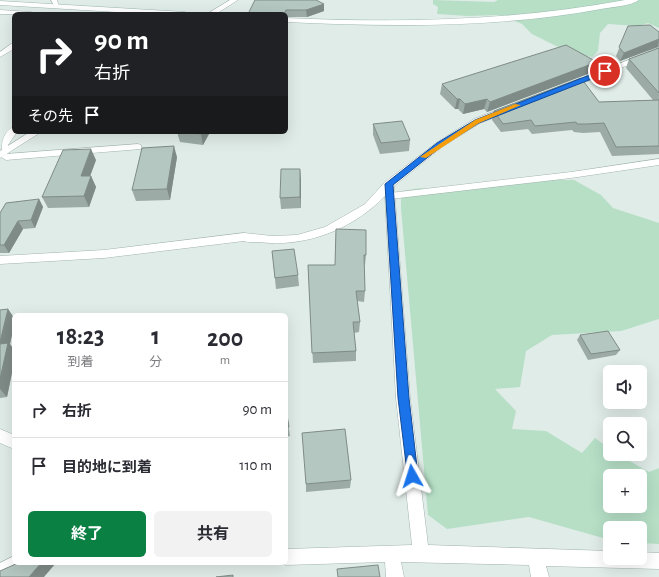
<!DOCTYPE html>
<html lang="ja">
<meta charset="utf-8">
<style>
body{margin:0;font-family:"Alegreya Sans","Noto Sans JP",sans-serif;background:#f2f2f3;color:#2b2b33;height:100vh;display:flex;flex-direction:column;font-size:15px;white-space:nowrap}
*{box-sizing:border-box;margin:0}
p{font-size:13px;color:#7c7c81}
.icon{flex:none;width:22px;height:22px;fill:none;stroke:currentColor;stroke-width:2;stroke-linecap:round;stroke-linejoin:round}
.map{position:relative;flex:1;overflow:hidden}
.side{position:absolute;left:12px;top:313px;width:276px;height:252px;display:flex;flex-direction:column;background:#fff;border-radius:6px;box-shadow:0 4px 16px #0002}
.side>*{flex:none}
.guide{position:absolute;left:12px;top:12px;width:276px;height:122px;border-radius:6px;box-shadow:0 4px 16px #0002;background:#202124;color:#fff;overflow:hidden}
.buttons{position:absolute;left:603px;top:365px;display:grid;gap:8px}
.buttons a{display:grid;place-items:center;width:44px;height:44px;border-radius:6px;background:#fff;box-shadow:0 4px 16px #0002;font-size:20px}
.pin{position:absolute;display:grid;place-items:center;width:34px;height:34px;color:#fff;margin:-17px;border:2px solid #fff;border-radius:50%;box-shadow:0 1px 4px #0007}
.me{position:absolute;width:44px;margin:-22px;rotate:354deg;stroke-linejoin:round;filter:drop-shadow(0 0 3px #0008)}
.turn{display:flex;align-items:center;gap:14px;height:84px;padding:0 16px;font-size:18px}
.turn .icon{width:52px;height:52px;stroke-width:2.5}
.turn b{display:block;font-size:28px;line-height:34px}
.then{display:flex;align-items:center;height:38px;padding:0 16px;background:#0003;gap:8px;font-size:15px}
.eta{display:flex;justify-content:space-evenly;align-items:center;height:68px;text-align:center}
.eta b{font-size:24px;font-weight:700;line-height:28px}
.primary-button{display:flex;gap:8px;margin-top:auto;padding:8px 16px}
.primary-button a{flex:1;height:46px;border-radius:6px;background:#0b8043;color:#fff;font-size:16px;font-weight:700;line-height:46px;text-align:center}
.primary-button a+a{background:#f2f2f3;color:#2b2b33}
ul{padding:0;list-style:none}
li{display:flex;align-items:center;gap:12px;height:56px;padding:0 16px;border-top:1px solid #e1e1e2}
li div{flex:1}
li b{display:block;font-size:15px}
li em{font-style:normal}
.map>svg:first-child{display:block}
.green{fill:#b6dfc6;fill-rule:evenodd}
.lines{fill:none;stroke-linecap:round;stroke-linejoin:round}
.lane-casing{stroke:#a2b4b0;stroke-width:1}
.street-casing{stroke:#a2b4b0;stroke-width:1}
.secondary-casing{stroke:#9db9b2;stroke-width:1}
.lane{fill:#fff;fill-rule:evenodd}
.street{fill:#fff;fill-rule:evenodd}
.secondary{fill:#fff;fill-rule:evenodd}
.wall{fill:#9caba6}
.shaded-wall{fill:#7f8b87}
.building{fill:#b5c7c1;stroke:#7f8b87}
.route{fill:#1a73e8;stroke:#114b97}
.slow{fill:#f59e0b}
</style>
<div class="map">
<svg width="659" height="577" viewBox="0 0 659 577">
<rect width="100%" height="100%" fill="#e0ece8"/>
<g class="green">
<path d="M433,0L494,2L498,0H659V28L648,23L638,26L608,24L600,33L598,51L592,57L580,55L556,46L532,34L522,24L499,15L468,16L437,14L438,7L433,4Z"/>
<path d="M550,180H574L601,195L613,208L659,223V319L621,331L552,335L526,351L520,387L495,389L516,411L512,429L546,431L582,453L595,438L610,449V454H617L649,472L659,468V544L640,543V528H610V540L529,517L447,529L428,515L401,208V191L421,188L441,193ZM610,476H640V506H610Z"/>
</g>
<g class="lines">
<g class="lane-casing">
<g id="lane">
<path d="M0,10L31,12L35,14H0Z"/>
<path d="M11,44H14V49L0,57V52Z"/>
<path d="M14,127V132H17L8,145L11,151L6,154L3,153C0,144 4,130 14,127Z"/>
<path d="M138,144L141,145V149L6,160L1,157L6,154Z"/>
<path d="M659,159V165L571,178L390,199L385,196L390,193L571,172Z"/>
<path d="M244,233L250,237L244,241L104,258L0,264V256L104,250Z"/>
<path d="M14,556V563H26L24,569L8,577H0V563Z"/>
</g>
</g>
<g class="street-casing">
<g id="street">
<path d="M51,0H57L59,7H55Z"/>
<path d="M230,0H238L216,14H207Z"/>
<path d="M659,48V53L570,88H564L563,86Z"/>
<path d="M509,106L513,109L512,111L480,123L442,147L394,186L410,398L428,545L610,551V558H640V552L659,553V569L546,566L549,577H531L529,565L401,562L404,577H386L385,562L286,565L280,563H286V549L412,545L396,398L385,196C352,230 305,248 258,242C252,242 242,243 238,237L244,233L272,236L297,235L325,227L365,204L385,182L436,143L474,119Z"/>
<path d="M30,132H41L0,158V151Z"/>
<path d="M0,429L14,435V449L0,443Z"/>
</g>
</g>
<g class="secondary-casing">
<g id="secondary">
<path d="M625,0H639C631,6 612,7 601,9C498,28 391,27 286,22V18C400,23 512,21 625,0Z"/>
<path d="M0,1L185,12L189,14H149L0,5Z"/>
</g>
</g>
<use href="#lane" class="lane"/>
<use href="#street" class="street"/>
<use href="#secondary" class="secondary"/>
</g>
<g class="wall">
<path d="M324,4V11L307,17H287L288,24H286V14H248Z"/>
<path d="M628,26L659,39V47H658L620,61L616,56Z"/>
<path d="M659,48V154L612,156L600,132L583,133L574,132L572,130L532,134L528,129L501,132L492,120L494,111L599,102L653,100L626,68L629,59Z"/>
<path d="M597,62L593,72L487,112L484,109L463,114L458,109H455L440,94L442,84Z"/>
<path d="M373,124L410,140L409,151L380,154L373,135Z"/>
<path d="M177,132H210L203,145L180,142Z"/>
<path d="M177,157L170,200L136,201L132,190Z"/>
<path d="M96,160L90,176H91L96,187L89,207L48,208L42,197Z"/>
<path d="M300,169L301,208L281,209L280,198Z"/>
<path d="M39,199L43,207L35,228L23,229L9,253H0V213Z"/>
<path d="M336,229L366,255L365,265H364L365,291L364,302L357,301L360,322L359,332L354,333L356,351V361L313,363L308,265H335Z"/>
<path d="M272,251L298,275L299,286L276,289Z"/>
<path d="M8,309L14,318V326L10,344L14,350V363L7,397L0,398V310Z"/>
<path d="M580,335L620,350L616,355L588,360L577,340Z"/>
<path d="M286,409L290,436L286,437Z"/>
<path d="M351,480L350,488L306,492V484Z"/>
</g>
<g class="shaded-wall">
<path d="M324,4V11L307,17L306,10Z"/>
<rect x="286" y="17" width="2" height="7"/>
<path d="M659,39L658,47L620,61L624,53Z"/>
<path d="M597,62L593,72L487,112L490,102Z"/>
<path d="M457,99H460L458,109H455Z"/>
<path d="M487,99L484,109L463,114L465,104Z"/>
<path d="M202,132H210L203,145L201,134Z"/>
<path d="M174,146L177,157L170,200L167,189Z"/>
<path d="M91,149L96,160L86,187L81,176Z"/>
<path d="M300,169L301,180V208L300,197Z"/>
<path d="M91,176L96,187L89,207L84,196Z"/>
<path d="M39,199L43,207L35,228L31,220Z"/>
<path d="M18,221L23,229L9,253L4,245Z"/>
<path d="M8,309L14,318V326L10,344L14,350V363L7,397L0,389V342Z"/>
<path d="M41,563H56L44,577H29Z"/>
</g>
<g class="building">
<path d="M255,0H316L324,4L306,10H286L284,14H248Z"/>
<path d="M650,25L659,32V39L624,53L619,47L628,26Z"/>
<path d="M566,45L597,62L490,102L487,99L465,104L460,99H457L442,84Z"/>
<path d="M659,48V93L629,59Z"/>
<path d="M581,78L599,102L659,100V146L616,147L604,123L587,124H577L576,122L535,126L531,120L503,124L494,111Z"/>
<path d="M402,121L410,140L381,143L373,124Z"/>
<path d="M180,132H202L201,134Z"/>
<path d="M174,146L167,189L132,190L142,148Z"/>
<path d="M91,149L81,176H91L84,196L42,197L63,150Z"/>
<path d="M281,169H300V197L280,198Z"/>
<path d="M39,199L31,220L18,221L4,245H0V213L6,203Z"/>
<path d="M336,229L366,230V255H364L365,291H356L360,322H353L356,351L312,353L308,265H335Z"/>
<path d="M294,249L298,275L275,278L272,251Z"/>
<path d="M8,309L0,342V310Z"/>
<path d="M608,331L620,350L591,354L580,335Z"/>
<path d="M8,343L0,379V344Z"/>
<path d="M286,409L289,427L286,428Z"/>
<path d="M345,429L351,480L306,484L302,433Z"/>
<path d="M18,563H41L29,577H0V571Z"/>
<path d="M378,565L380,577H338L337,569Z"/>
<path d="M233,575V577H216Z"/>
</g>
<path class="route" d="M605,69L607,70V73L479,123L442,146L393,185L409,398L418,476L416,480L412,481L408,480L398,398L385,184L437,143L475,120Z"/>
<path class="slow" d="M515,104L521,105L479,123L426,158L420,157L475,120Z"/>
</svg>
<div class="buttons">
<a><svg class="icon" aria-label="sound" viewBox="0 0 24 24"><path d="M4 9h4l5-4v14l-5-4H4zM17 9q2 3 0 6"/></svg></a>
<a><svg class="icon" aria-label="search" viewBox="0 0 24 24"><circle cx="10" cy="10" r="6"/><path d="M15 15l6 6"/></svg></a>
<a>+</a>
<a>−</a>
</div>
<div class="pin" style="left:605px;top:71px;background:#d93025"><svg class="icon" aria-label="arrive" viewBox="0 0 24 24"><path d="M6 21V4h12l-3 4 3 4H6"/></svg></div>
<svg class="me" style="left:412px;top:476px" viewBox="-20 -20 40 40"><path d="M0-17L14 15 0 8-14 15z" fill="#1a73e8" stroke="#fff" stroke-width="4"/></svg>
<div class="guide">
<div class="turn"><svg class="icon" aria-label="right" viewBox="0 0 24 24"><path d="M7 20v-9h11M14 6l5 5-5 5"/></svg><div><b>90 m</b>右折</div></div>
<div class="then">その先<svg class="icon" aria-label="arrive" viewBox="0 0 24 24"><path d="M6 21V4h12l-3 4 3 4H6"/></svg></div>
</div>
<section class="side">
<div class="eta">
<div><b>18:23</b><p>到着</p></div>
<div><b>1</b><p>分</p></div>
<div><b>200</b><p>m</p></div>
</div>
<ul>
<li><svg class="icon" aria-label="right" viewBox="0 0 24 24"><path d="M7 20v-9h11M14 6l5 5-5 5"/></svg><div><b>右折</b></div><em>90 m</em></li>
<li><svg class="icon" aria-label="arrive" viewBox="0 0 24 24"><path d="M6 21V4h12l-3 4 3 4H6"/></svg><div><b>目的地に到着</b></div><em>110 m</em></li>
</ul>
<div class="primary-button"><a>終了</a><a>共有</a></div>
</section>
</div>
